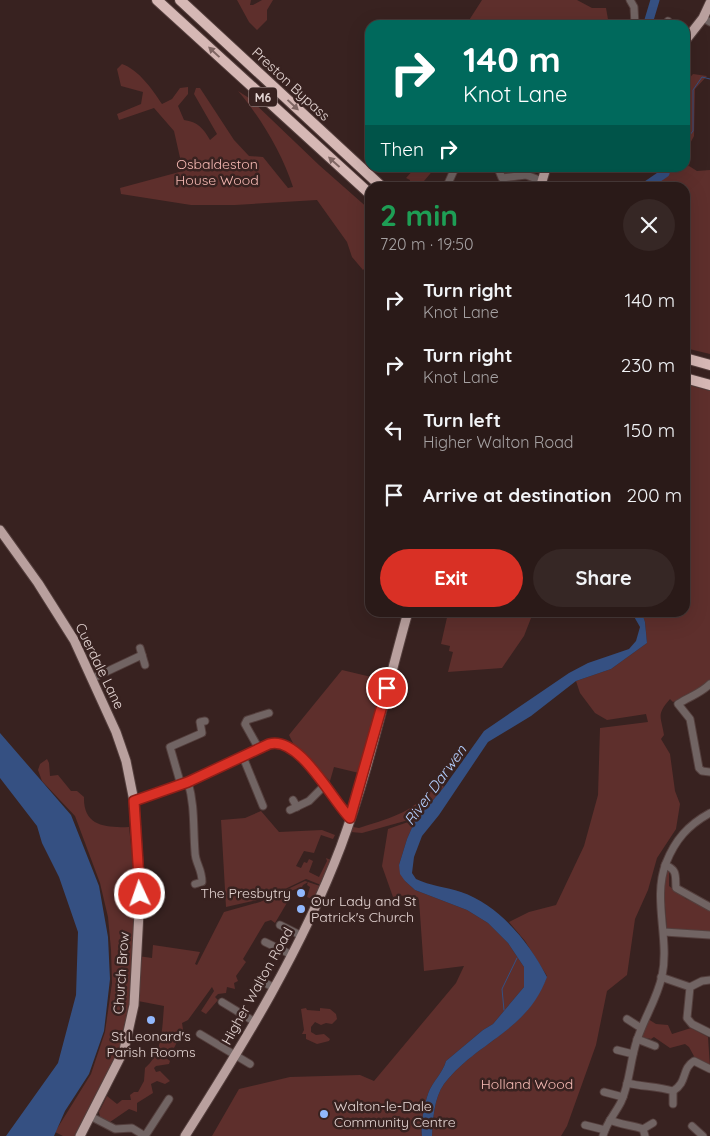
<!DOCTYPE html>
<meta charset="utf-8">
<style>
body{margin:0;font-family:Quicksand,sans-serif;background:#362725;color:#f1f3f6;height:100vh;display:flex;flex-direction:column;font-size:19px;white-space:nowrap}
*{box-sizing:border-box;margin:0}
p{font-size:16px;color:#a5a1a2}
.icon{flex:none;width:28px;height:28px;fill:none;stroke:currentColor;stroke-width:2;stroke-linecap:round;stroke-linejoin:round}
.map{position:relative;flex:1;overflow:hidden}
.side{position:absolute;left:365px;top:182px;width:325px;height:435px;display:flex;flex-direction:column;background:#2a1a18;border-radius:15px;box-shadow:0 5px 20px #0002,0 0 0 1px #463837}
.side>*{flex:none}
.banner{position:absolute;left:365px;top:20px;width:325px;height:152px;border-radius:15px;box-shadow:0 5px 20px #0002,0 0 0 1px #463837;background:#00695c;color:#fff;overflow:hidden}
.pin{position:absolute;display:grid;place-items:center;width:42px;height:42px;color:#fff;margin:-21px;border:2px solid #fff;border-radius:50%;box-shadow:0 1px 5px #0007}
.me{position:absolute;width:55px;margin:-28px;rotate:357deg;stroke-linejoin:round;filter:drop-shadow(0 0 4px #0008)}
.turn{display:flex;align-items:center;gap:18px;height:105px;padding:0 15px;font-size:22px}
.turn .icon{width:65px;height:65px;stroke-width:2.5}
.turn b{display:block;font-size:35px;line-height:42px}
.then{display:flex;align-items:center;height:48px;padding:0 15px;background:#0003;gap:10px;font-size:19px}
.round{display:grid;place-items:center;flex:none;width:52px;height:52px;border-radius:26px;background:#362725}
.headline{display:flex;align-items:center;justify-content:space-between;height:85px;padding:0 15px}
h1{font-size:30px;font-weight:700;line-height:38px;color:#1e9e55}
.action{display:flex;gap:10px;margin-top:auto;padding:10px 15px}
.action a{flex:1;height:58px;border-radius:30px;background:#d93025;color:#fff;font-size:20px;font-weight:700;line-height:58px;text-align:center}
.action a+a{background:#362725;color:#f1f3f6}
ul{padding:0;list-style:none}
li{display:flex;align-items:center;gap:15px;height:65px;padding:0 15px}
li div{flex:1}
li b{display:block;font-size:19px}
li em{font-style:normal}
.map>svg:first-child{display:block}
.green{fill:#5e2f2c}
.water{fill:#355082}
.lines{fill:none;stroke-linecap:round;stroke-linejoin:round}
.stream{stroke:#355082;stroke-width:1}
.river{stroke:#355082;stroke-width:9}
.minor-casing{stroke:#543f3d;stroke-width:9}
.major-casing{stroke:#543f3d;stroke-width:11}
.highway-casing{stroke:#543f3d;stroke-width:12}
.minor{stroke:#716463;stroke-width:7}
.major{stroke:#b9a09e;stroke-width:9}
.highway{stroke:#d6b8b5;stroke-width:10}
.oneway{fill:#7f6663}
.route-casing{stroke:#8d1f18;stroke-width:12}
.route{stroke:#d93025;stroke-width:9}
.poi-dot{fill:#91b8fd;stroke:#382220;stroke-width:2}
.labels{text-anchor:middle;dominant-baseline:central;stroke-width:5;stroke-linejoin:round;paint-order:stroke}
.shield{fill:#382220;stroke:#b09f9d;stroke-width:1}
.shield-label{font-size:12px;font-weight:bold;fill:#e4d5d3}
.street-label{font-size:14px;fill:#e4d5d3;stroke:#382220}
.park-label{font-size:14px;fill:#f7bab4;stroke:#382220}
.poi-label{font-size:14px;fill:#e4d5d3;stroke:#382220;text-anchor:start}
.water-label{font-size:15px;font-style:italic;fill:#b5d0ff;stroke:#382220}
</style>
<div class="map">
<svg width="710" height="1136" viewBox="0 0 710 1136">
<rect width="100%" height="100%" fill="#382220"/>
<g class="green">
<path d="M237,0H251L250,5H253L262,0H273L267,10V20L257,30L249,22Z"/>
<path d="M482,0H577L592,8H606L609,25H466Z"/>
<path d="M122,64C139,70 152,89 162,104L172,99L180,88L188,87V94L178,106L184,120C198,122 203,128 210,140L217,134L194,94L196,88H200L234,140L249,156L263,157L288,188L293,187C282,153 261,118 238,91L249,98L319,165L370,210V263L363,270L352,257L347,242L317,200L235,205H191L121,194L120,188L183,171L174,131L154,108L119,120L117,114L141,104L143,92L121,86L117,69Z"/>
<path d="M693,74L707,76L695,89L694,136L685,153V83Z"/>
<path d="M689,166L697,171L710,170V354L685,348V188L652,187L667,176L674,168Z"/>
<path d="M415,168H435L419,187H409L410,180L406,178Z"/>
<path d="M685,384L710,391V680L703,687L673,702L670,699C656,715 661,716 664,735L661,739L670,754L675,791L680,804L676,829L657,858L648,890L635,919L627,975L607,991L596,1045L567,1126L561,1136H432C433,1119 434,1098 444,1084C477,1041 527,1032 547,976L525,941L509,922L529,912L556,905L584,846L598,795L600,728L648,722L646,714L607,720L595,713L580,693L576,681L611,669L647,643L645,622L642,613L685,612Z"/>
<path d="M448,613V612L533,613L524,636L502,668L448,672L453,652L449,651L450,646L441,644Z"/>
<path d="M342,670L384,680L359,773L334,767L330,781L296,749L289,735Z"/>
<path d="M47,759L49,763L50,776L58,775L71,791H77L84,797C83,826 105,828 129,827L136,891L129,1027L106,1084L81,1136H63L55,1132L91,1074L105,1032L112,983L111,950L108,917L100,883L75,816L42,781L38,770L40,764Z"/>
<path d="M440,782L444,787L414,823L407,839L399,865L405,881L415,890L467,910L488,923L508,943L524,967V987L493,1024L483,1030L446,1061C443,1072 435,1079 430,1089C425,1099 420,1125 422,1136H212L239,1089L290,1077L360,1075L374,1081L456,983L464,966L424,971L419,900L408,895L393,897L382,866L388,829L411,821L412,819L362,833L351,832L353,827L359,828C397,816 411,813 440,782Z"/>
<path d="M261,811L279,832L322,830L335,835L333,839L321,835L314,853L304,851L296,866L301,868L304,862L307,863L309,859L313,861L309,872L319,877L327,861L326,858L331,860L321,885L306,879L266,898L226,907L221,820L245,818Z"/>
<path d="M669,869V886L686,899L710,909V933L667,929L664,894L666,870Z"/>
<path d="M305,881L320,886L314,900L307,897L310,887L307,885L308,882L303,885L301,889L299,888L288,892L284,899L288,901L275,923L271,920L265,922L243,959L246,962L236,976L238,981L234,983L235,989L227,987L226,993L218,994L215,997L218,1000L206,1014L201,1011L214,991L212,987L188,1020L182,1023L184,1036L181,1039L179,1038L173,1050L165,1057L170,1061L169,1064L156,1066L154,1068L156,1072L160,1071L170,1081L165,1084L157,1081L151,1084L153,1093L137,1103V1112L129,1109L110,1122L100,1117L99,1112L107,1096L117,1104L122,1100H131L130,1095L134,1092H138L144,1081L145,1068C163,1053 162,1028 164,1006L138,1001V956L152,958L153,945L200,952L195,964L197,965L224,912L260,902Z"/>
<path d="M306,1008L307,1010L320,1011V1008L330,1009L336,1014L337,1019L332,1024L326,1023L321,1025L315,1022L311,1027V1032L316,1035L324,1034L330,1039L329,1041L317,1044L306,1039V1034H302L304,1030L301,1009Z"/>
<path d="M648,1019L656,1024L668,1025L672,1034L691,1028L708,1037L710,1067L695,1058L689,1047L685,1044L670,1048L654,1037L651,1039L642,1037Z"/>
</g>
<g class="water">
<path d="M632,613H642L645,622L647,643L611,669L576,681L531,716L488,742L439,815L422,836L414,857L412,873L416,879C430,886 446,887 461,892C499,905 529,942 547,977C527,1032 477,1041 444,1084C434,1098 433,1119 432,1136H422C420,1125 425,1099 430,1089C435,1079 443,1072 446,1061L483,1030L493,1024L524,987V967L508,943L488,923L467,910L415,890L405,881L400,874L399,865L407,839L414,823L444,787L484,731L569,673L588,663L629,649L636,641L640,627Z"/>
<path d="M0,733L71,815L99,886L108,937L110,979L104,1031L89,1074L65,1111L54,1136H6L58,1063L76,995L78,932L59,877L42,843L37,826L0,778Z"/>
</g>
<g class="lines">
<g class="stream">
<path d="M685,141L693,131V90L702,77L710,79"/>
<path d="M504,1010L502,989L517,958"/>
</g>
<g class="river">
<path d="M650,25L649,20L655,0"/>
<path d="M643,188L665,173L667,168"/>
</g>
<g class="minor-casing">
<g id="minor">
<path d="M630,0L634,7L635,25"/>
<path d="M703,18L710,22"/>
<path d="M666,25L668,21"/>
<path d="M498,168L502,178L526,175L542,181"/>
<path d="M446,188L455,168"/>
<path d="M140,648L145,665"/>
<path d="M93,678L142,655"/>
<path d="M710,684C700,694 690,696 678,704L690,719L699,768L702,771L710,772"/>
<path d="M259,749L245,724L247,720L269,713"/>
<path d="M243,757L263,806"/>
<path d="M188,782C195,806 193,827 195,852C195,863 202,868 202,882L195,884"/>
<path d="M181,785L170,747L202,733L200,722L205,721"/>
<path d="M293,800L297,807"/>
<path d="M134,801L188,782L269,744C299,735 332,800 350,818"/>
<path d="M290,810L309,801L326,784"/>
<path d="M665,865C678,870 675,876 676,888L710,907"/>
<path d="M280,925L302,936"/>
<path d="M664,932L710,935"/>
<path d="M265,942L292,955"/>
<path d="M661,977L690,987L687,1018L692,1024L710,1033"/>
<path d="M259,980L275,988"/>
<path d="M690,987L702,981L710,980"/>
<path d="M222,1002L255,1022"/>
<path d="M627,1019L641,1028"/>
<path d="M200,1034L250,1064"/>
<path d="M637,1039L655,1046"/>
<path d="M617,1050L633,1054"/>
<path d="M627,1083C643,1087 657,1086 673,1091V1104"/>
<path d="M673,1091C688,1082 681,1069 694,1061L710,1069"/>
<path d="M604,1092L623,1097"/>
<path d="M90,1116L115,1129L132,1128L145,1136"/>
<path d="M610,1120C621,1125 632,1125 643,1129L645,1136"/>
<path d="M585,1125L605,1130"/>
<path d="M692,1126L703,1136"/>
<path d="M643,1129L653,1123"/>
<path d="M145,1136L169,1099"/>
<path d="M603,1136C606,1123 615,1114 621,1102C630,1083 630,1060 637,1040C644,1018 657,999 662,976C670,939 652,899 666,863C675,840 688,825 710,813"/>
</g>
</g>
<g class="major-casing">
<g id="major">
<path d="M685,41L703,18L710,3"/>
<path d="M540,188L546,168"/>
<path d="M0,530L38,583L74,640L116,732L126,761L134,801L140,894L134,1005L124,1050L80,1136"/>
<path d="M185,1136C244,1043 302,949 341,846C369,770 386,690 408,612"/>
</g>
</g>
<g class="highway-casing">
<g id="highway">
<path d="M157,0L370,194"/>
<path d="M180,0L383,188"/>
<path d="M685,358L710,365"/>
<path d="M685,378L710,385"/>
</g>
</g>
<use href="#minor" class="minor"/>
<use href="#major" class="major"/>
<use href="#highway" class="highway"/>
</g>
<defs><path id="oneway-solid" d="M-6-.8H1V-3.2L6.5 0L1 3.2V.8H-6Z" transform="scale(1.25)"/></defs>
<g class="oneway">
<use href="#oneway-solid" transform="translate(214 52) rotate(-137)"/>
<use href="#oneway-solid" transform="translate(293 105) rotate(43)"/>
<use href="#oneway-solid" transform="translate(334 162) rotate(-138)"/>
</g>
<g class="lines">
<g class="route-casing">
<path id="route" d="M140,894L134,801L188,782L269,744C299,735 332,800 350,818L387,688"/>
</g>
<use href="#route" class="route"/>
</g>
<g class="poi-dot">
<circle cx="301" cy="893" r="5"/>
<circle cx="301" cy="909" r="5"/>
<circle cx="151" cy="1020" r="5"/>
<circle cx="324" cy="1114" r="5"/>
</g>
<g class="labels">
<rect class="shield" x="249" y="87.5" width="28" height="19" rx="4"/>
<g class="shield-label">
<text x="263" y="97">M6</text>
</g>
<g class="street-label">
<text transform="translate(291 84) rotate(43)">Preston Bypass</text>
<text transform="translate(100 666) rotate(64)">Cuerdale Lane</text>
<text transform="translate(121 973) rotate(-86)">Church Brow</text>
<text transform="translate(257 986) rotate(-61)">Higher Walton Road</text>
</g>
<g class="park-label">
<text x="217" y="164">Osbaldeston<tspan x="217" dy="16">House Wood</tspan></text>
<text x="527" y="1084">Holland Wood</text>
</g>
<g class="poi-label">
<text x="291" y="893" text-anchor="end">The Presbytry</text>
<text x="311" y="901">Our Lady and St<tspan x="311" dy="16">Patrick's Church</tspan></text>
<text x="151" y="1036" text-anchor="middle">St Leonard's<tspan x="151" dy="16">Parish Rooms</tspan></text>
<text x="334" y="1106">Walton-le-Dale<tspan x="334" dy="16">Community Centre</tspan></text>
</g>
<g class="water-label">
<text transform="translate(435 785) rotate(-54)">River Darwen</text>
</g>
</g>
</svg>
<div class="pin" style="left:387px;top:688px;background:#d93025"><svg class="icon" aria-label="arrive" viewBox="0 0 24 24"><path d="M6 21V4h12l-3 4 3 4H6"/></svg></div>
<svg class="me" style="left:140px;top:894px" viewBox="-20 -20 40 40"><circle r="17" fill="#d93025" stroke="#fff" stroke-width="3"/><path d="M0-11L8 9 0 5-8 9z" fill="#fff"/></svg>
<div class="banner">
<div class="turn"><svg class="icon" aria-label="right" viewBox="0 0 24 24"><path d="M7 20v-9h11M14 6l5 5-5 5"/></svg><div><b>140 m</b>Knot Lane</div></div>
<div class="then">Then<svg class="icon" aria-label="right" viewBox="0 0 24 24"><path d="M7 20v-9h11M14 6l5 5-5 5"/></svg></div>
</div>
<section class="side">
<div class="headline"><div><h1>2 min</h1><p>720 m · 19:50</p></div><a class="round"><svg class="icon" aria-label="close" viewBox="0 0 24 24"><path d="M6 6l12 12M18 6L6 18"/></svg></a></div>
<ul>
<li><svg class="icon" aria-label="right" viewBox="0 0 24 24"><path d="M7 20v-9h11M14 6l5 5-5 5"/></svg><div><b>Turn right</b><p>Knot Lane</p></div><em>140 m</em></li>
<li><svg class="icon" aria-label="right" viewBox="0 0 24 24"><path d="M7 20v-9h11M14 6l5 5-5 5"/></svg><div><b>Turn right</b><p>Knot Lane</p></div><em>230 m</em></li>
<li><svg class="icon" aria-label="left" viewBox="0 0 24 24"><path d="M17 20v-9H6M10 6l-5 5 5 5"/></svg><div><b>Turn left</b><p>Higher Walton Road</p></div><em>150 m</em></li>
<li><svg class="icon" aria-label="arrive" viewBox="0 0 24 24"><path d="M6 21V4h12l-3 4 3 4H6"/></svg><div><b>Arrive at destination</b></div><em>200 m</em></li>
</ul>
<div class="action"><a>Exit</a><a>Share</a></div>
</section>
</div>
